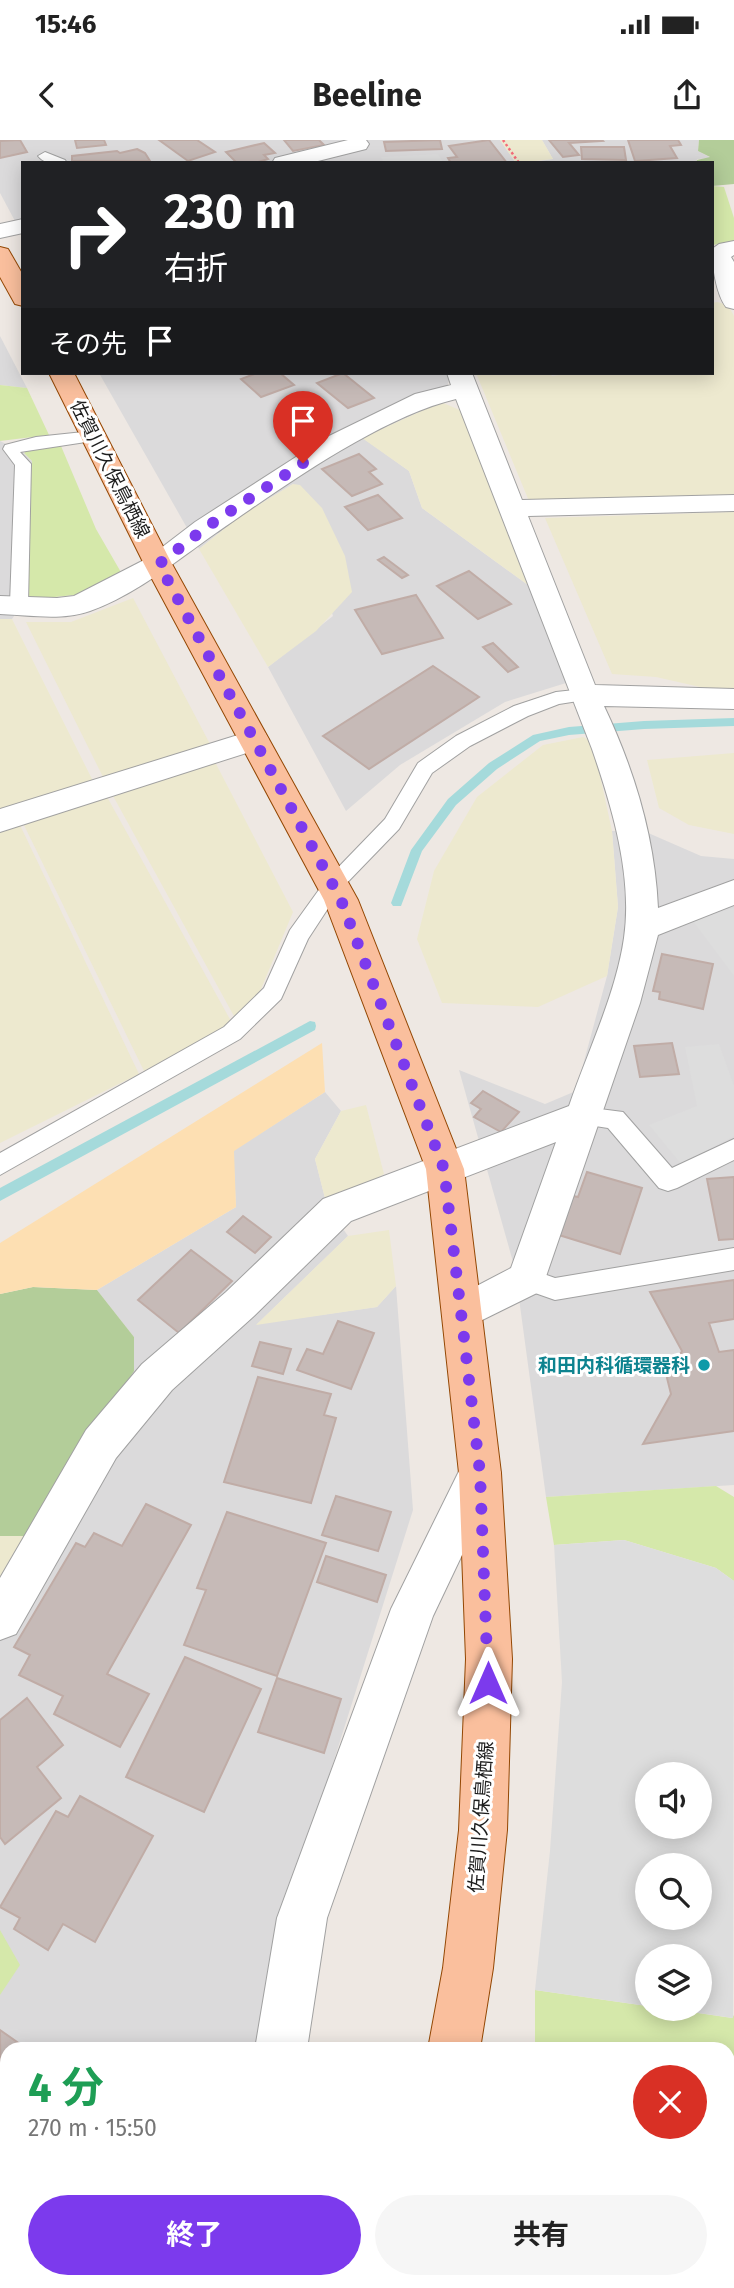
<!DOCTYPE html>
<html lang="ja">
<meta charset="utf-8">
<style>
body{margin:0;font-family:"Fira Sans","Noto Sans JP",sans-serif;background:#f6f6f6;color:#222;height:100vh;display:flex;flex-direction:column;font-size:26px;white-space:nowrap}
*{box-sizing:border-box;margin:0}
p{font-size:23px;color:#767676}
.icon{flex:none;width:38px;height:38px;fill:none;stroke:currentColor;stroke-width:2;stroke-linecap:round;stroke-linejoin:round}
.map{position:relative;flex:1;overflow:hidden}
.details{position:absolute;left:0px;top:1902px;width:735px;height:247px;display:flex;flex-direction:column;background:#fff;border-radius:21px 21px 0 0;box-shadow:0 4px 18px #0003}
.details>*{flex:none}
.guide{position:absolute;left:21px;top:21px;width:693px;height:214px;border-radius:0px;box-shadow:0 4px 18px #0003;background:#202124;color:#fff;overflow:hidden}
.buttons{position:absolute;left:635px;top:1622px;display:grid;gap:14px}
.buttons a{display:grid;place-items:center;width:77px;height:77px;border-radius:50%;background:#fff;box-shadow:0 4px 18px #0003;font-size:35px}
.pin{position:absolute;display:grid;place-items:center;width:60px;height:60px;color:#fff;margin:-72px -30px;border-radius:50% 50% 50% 0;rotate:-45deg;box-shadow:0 0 7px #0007}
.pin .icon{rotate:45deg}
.me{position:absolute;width:77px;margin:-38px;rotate:0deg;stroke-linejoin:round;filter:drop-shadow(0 0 5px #0008)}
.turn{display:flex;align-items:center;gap:24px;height:147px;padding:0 28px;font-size:32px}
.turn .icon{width:91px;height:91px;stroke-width:2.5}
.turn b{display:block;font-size:49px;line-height:60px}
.then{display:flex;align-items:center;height:66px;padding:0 28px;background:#0003;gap:14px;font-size:26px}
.round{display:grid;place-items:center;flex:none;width:74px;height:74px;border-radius:37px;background:#f6f6f6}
.overview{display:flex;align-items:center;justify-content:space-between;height:119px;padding:0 28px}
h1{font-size:42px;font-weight:700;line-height:52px;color:#1e9e55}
.cta{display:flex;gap:14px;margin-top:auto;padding:14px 28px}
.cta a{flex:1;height:80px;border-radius:42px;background:#7c3aed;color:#fff;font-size:28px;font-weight:700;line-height:80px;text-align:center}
.cta a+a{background:#f6f6f6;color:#222}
.status{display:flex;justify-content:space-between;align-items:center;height:49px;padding:0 35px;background:#fff;direction:ltr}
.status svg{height:19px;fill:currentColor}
header{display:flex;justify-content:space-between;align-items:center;height:91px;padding:0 28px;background:#fff;font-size:32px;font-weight:700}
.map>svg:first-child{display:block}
.residential{fill:#dbdadb}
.farmland{fill:#ede9cf}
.grass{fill:#d5e8aa}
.forest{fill:#b3cd99}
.sand{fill:#fddfb2}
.parking{fill:#ddd;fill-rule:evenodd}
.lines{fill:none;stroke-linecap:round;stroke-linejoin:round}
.stream{fill:#a5dadb;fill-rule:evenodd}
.building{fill:#c6bab7;stroke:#c0aca6;stroke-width:2}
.service-casing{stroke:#a1a1a1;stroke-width:2}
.minor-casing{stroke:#a1a1a1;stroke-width:2}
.primary-casing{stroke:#934703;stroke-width:2}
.path{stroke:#f66c7a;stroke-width:2.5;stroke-dasharray:2.5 2.5;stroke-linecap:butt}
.service{fill:#fff;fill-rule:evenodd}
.minor{fill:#fff;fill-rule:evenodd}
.primary{fill:#fabf9d;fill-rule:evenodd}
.route{stroke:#7c3aed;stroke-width:12;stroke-dasharray:0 21.6}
.culture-dot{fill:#0f9aa8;stroke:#fff;stroke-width:2.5}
.labels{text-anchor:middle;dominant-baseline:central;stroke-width:6;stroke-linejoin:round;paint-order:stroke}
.street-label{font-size:19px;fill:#1d1d1d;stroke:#fff}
.culture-label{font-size:19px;font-weight:bold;fill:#0d838f;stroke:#fff;text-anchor:end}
</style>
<div class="status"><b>15:46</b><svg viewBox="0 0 49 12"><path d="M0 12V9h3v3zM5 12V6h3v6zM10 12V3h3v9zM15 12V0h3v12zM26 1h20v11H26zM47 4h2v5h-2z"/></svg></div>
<header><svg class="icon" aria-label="back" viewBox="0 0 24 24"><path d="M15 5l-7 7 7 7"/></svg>Beeline<svg class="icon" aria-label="share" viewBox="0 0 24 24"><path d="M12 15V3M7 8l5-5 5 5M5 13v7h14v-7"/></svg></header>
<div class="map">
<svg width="734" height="2148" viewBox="0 0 734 2148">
<rect width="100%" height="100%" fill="#eee8e3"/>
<g class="residential">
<path d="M0,0H500L516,23H23V96L0,53Z"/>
<path d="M542,0H699L698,11L711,18L697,19L696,23H527L553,19Z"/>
<path d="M0,196L27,248L0,245Z"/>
<path d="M99,233H452L441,262L363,298L409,331L422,368L528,445L566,543L505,562L400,625L346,671L268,527L333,476L293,344L239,377L199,409Z"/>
<path d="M0,301L24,313L32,321L25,460L12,479H0Z"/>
<path d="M612,691L646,692L701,716L734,719V1345L546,1357L515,1129L459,930L545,964L576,951L607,836L618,767Z"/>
<path d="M325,952L341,971L315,1019L327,1066L348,1096L257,1184L377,1167L396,1146L413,1370L287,1769L256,1909H7V2142H207L205,2148H0V1445L134,1197L97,1150L236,1067L233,1011Z"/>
</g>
<g class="farmland">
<path d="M500,0H542L553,19L516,23Z"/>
<path d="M717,162L728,165L734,176V356L529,361L476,233H550L552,236L573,233H712V163Z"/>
<path d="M441,262L462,271L528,445L422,368L409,331L362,298Z"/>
<path d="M293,344L300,345L322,368L345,416L352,452L316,491L268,527L199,409L239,377Z"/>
<path d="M734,372V548L709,549L656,537L612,534L545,378Z"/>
<path d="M133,458L210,604L103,637L26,482H71Z"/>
<path d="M0,479H12L93,641L0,670Z"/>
<path d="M583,597L589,600L596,617L612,691L618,767L607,836L538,867L442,863L417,799L434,731L477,657L543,605Z"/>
<path d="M734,613V694L689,685L659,668L647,620Z"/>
<path d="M215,622L293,772L259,854L235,878L112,654Z"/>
<path d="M106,655L232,883L144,931L22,681Z"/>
<path d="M19,683L139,934L0,1003V689Z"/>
<path d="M366,965L384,1034L327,1066L315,1019L341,971Z"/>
<path d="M389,1090L396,1146L377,1167L256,1185L348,1096Z"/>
<path d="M0,1396H31L0,1445Z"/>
<path d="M728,1958H734V2148H499L501,2142H728Z"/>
</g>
<g class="grass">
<path d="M712,46L724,47L734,78V102L712,105Z"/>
<path d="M0,245L27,248L49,295L0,301Z"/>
<path d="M61,306L96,389L122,434L84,454L25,460L32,321L24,313L31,308Z"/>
<path d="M716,1346L734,1357V1441L716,1428L624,1400L554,1405L546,1357Z"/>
<path d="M0,1790L20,1825L0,1855Z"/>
<path d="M535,1850L647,1866L648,1869H671L732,1878L734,1875V1958H728V1909H535Z"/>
</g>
<g class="forest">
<path d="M699,0H734V44L712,46V23H696L697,20L710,17L698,11Z"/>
<path d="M33,1147L97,1150L134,1197V1231L31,1396H0V1154Z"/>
</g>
<path class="sand" d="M322,903L325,952L234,1011L236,1067L97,1150L33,1147L0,1154V1103Z"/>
<g class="parking">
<path d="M438,14L444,23H384L381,17Z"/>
<path d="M734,768V836L692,780Z"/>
<path d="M719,904L734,946V996L681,1024L649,985L697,966L685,907Z"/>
<path d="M624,1400L716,1428L734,1441L733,1878L671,1869H700V1816H648L647,1866L535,1850L550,1711L562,1542L554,1405ZM648,1634H700V1687H648ZM648,1726H700V1778H648Z"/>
</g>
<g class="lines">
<g class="stream">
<path d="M734,578V586L644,589L569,595L540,601L497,629L456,665L422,711L401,766H393L391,763L411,710L448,659L489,623L533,595L569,587L644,581Z"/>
<path d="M310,881L315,882L316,886L315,890L0,1061V1048Z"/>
</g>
</g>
<g class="building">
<path d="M20,0L27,12L0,18V1Z"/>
<path d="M75,0H104L106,5L77,8Z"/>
<path d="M159,0H197L215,12L188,21Z"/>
<path d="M284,0H319L324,5L293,11Z"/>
<path d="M440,0L442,9L386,11L384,2Z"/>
<path d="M489,0L507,23H451L448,18L457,17L449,6Z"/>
<path d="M549,0H602L603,1L569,3L579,15L563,17Z"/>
<path d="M628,0H678L681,5L670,6L677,18L635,21Z"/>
<path d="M264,3L275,13L264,15L268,19L255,23H237L226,12Z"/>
<path d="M581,7H624L626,20L582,19Z"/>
<path d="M137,9L145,13L150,21H72V16L117,11L120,13Z"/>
<path d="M257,233H280L294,245L261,257L241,239Z"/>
<path d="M343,233L374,258L348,268L317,243Z"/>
<path d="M359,314L376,329L369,332L382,344L352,356L322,329Z"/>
<path d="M378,355L402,378L368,390L345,367Z"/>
<path d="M384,417L408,435L402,438L378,420Z"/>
<path d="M469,431L511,464L478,479L437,446Z"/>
<path d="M416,455L443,498L382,514L355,470Z"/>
<path d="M493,503L518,527L508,532L483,507Z"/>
<path d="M433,526L479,557L369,629L323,596Z"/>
<path d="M662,814L713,824L703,869L659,859L660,852L653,851Z"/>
<path d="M672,903L679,934L640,937L634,906Z"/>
<path d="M483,951L519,972L501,992L474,977L481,969L471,963Z"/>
<path d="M587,1032L642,1048L620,1114L559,1095L573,1056L578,1057Z"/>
<path d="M734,1037V1099L719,1100L707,1039Z"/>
<path d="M243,1076L271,1097L255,1113L227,1092Z"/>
<path d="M191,1110L232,1141L179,1193L138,1160Z"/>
<path d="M734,1140V1179L709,1183L719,1212L734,1210V1291L643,1304L671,1254L667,1238L682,1211L650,1152Z"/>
<path d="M338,1181L374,1193L351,1249L297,1230L307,1209L323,1214Z"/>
<path d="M260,1202L291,1209L283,1234L252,1226Z"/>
<path d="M258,1237L331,1254L324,1275L336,1278L311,1363L224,1342Z"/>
<path d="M336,1356L391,1372L378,1411L322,1395Z"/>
<path d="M146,1364L191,1385L107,1534L149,1554L120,1607L54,1574L63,1556L19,1535L30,1515L14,1507L76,1403L85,1407L94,1393L122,1406Z"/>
<path d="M227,1372L326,1403L277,1536L184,1505L206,1450L197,1448Z"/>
<path d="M326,1416L386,1435L377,1462L317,1442Z"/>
<path d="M185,1517L261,1549L204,1672L126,1637Z"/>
<path d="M277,1538L341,1559L324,1613L258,1592Z"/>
<path d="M27,1558L63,1605L37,1627L61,1658L5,1704L0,1697V1580Z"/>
<path d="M80,1656L153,1696L95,1802L63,1784L48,1810L14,1789L20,1778L0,1767L56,1671L68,1677Z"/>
<path d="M0,1890L27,1909H7V1984L1,1994Z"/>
<path d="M0,2061H7V2142H12L11,2148H0Z"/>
</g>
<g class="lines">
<g class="service-casing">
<g id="service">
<path d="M45,12L65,20L67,23C56,23 45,25 38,16Z"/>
<path d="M93,291L101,296L99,300L20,312L31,324L28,464L19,470L13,468L10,464L15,325L3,309L5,305L36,297Z"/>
<path d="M584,549L591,551L594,555L591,559L559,564L528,576L470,606L432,633L399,689L340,750L308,799L281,859L240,899L0,1035V1013L224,887L264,848L290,790L326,740L385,679L418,623L456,596L514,566L556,552Z"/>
<path d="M584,967L623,972L672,1028L734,999V1020L677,1048L668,1051L659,1048L608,988L576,983L572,976L576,969Z"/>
<path d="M734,1108V1130L555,1160L518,1147L514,1139L518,1131L527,1128L555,1138Z"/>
</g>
</g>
<g class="minor-casing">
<g id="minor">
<path d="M348,0H366L369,4L366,9L310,23H272L275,18Z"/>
<path d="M23,79V93L0,98V84Z"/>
<path d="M734,101V115L731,117L734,122V169L726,167C716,154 712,125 712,109L719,104Z"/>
<path d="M447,233H472L522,360L734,355V371L528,376L595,545L734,549V569L604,566C634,629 655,698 658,768L734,740V765L658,795L640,863L541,1151L462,1190L448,1185L442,1173L448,1161L511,1128L556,1002L351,1081L254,1176L172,1250L116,1318L16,1494L0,1500V1438L86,1290L142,1224L226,1152L323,1059L569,966C587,913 616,854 624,798C633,736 612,667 592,609L456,259C380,277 281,348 216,393C176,421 137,454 90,471C62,481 29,475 0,474V456L57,458L74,456L148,418L195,382L327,297L415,254L451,245Z"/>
<path d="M254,590L265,593L269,600L265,607L0,692V669Z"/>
<path d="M480,1313L495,1319L501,1333L433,1476L327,1778L307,1909H255L277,1778L391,1469L465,1319Z"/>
<path d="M0,2005L7,2006V2060L0,2059Z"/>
<path d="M220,2142H276L275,2148H219Z"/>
</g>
</g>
<g class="primary-casing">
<g id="primary">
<path d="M0,107L8,109L23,135V166L15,164L0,137Z"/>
<path d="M49,233H74L172,424L358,760L464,1029L501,1333L512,1519L507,1690L493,1828L480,1909H428L443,1828L459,1690L466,1519L459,1333L426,1029L324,760L144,424Z"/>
<path d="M380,2142H436L434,2148H378Z"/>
</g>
</g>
<path class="path" d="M503,0L519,23"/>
<use href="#service" class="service"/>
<use href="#minor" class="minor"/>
<use href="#primary" class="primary"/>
</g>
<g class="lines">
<path class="route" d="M303,323L205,388L159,424L341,760L444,1029L480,1333L488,1543"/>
</g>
<circle class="culture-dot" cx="704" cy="1225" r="7"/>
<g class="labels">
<g class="street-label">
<text transform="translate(110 329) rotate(63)">佐賀川久保鳥栖線</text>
<text transform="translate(481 1677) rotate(-86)">佐賀川久保鳥栖線</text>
</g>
<g class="culture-label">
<text x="690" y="1225">和田内科循環器科</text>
</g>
</g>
</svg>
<div class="buttons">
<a><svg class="icon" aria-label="sound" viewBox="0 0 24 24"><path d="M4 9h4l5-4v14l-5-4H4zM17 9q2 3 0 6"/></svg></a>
<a><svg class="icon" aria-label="search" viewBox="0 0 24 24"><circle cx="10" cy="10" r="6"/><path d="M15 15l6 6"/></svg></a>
<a><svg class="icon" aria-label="layers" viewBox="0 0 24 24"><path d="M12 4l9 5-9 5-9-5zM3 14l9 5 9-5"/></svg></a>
</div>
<div class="pin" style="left:303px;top:323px;background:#d93025"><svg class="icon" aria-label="arrive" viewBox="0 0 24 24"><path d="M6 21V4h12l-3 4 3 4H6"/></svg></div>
<svg class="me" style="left:488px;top:1543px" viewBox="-20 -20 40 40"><path d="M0-17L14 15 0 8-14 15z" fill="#7c3aed" stroke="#fff" stroke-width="4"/></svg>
<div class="guide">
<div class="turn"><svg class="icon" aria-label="right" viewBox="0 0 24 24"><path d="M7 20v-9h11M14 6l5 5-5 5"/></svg><div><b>230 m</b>右折</div></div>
<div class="then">その先<svg class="icon" aria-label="arrive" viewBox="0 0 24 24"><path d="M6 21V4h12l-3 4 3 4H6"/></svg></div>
</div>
<section class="details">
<div class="overview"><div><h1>4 分</h1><p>270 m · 15:50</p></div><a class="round" style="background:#d93025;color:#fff"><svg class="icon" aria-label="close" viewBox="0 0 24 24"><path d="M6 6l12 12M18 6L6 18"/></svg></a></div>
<div class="cta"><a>終了</a><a>共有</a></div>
</section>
</div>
